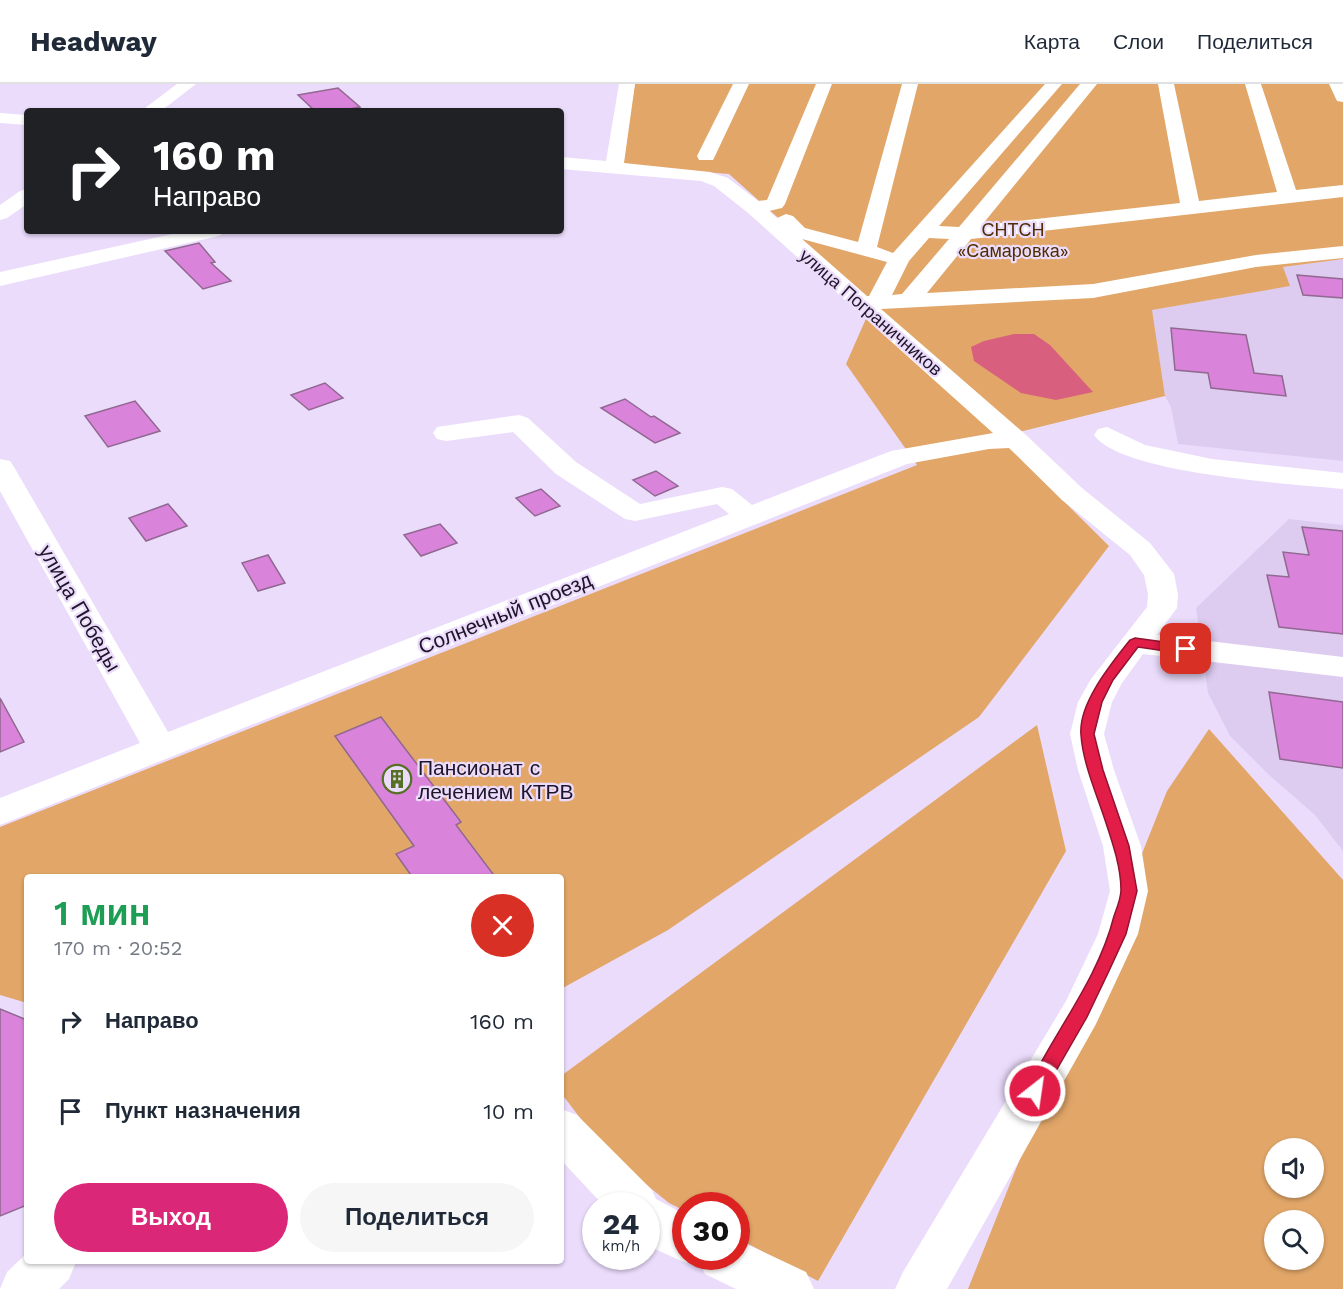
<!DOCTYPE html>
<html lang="ru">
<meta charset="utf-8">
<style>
body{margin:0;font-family:"Work Sans",sans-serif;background:#f6f6f7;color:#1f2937;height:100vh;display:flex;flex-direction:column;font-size:22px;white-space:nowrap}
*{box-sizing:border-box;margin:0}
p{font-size:20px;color:#747a83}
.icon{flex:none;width:33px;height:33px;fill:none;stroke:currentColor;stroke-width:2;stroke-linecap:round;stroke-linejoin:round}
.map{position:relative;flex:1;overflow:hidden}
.drawer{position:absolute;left:24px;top:790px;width:540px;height:390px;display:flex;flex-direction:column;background:#fff;border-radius:6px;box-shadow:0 2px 4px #0004}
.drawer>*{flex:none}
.guide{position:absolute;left:24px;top:24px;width:540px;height:126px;border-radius:6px;box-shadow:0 2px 4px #0004;background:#202124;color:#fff;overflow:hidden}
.tools{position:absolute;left:1264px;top:1054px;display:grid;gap:12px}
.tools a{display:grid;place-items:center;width:60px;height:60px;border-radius:50%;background:#fff;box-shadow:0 2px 4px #0004;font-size:30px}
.speed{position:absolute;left:582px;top:1108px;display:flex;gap:12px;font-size:30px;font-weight:700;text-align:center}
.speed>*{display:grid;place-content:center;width:78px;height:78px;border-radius:50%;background:#fff;box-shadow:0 2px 4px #0004;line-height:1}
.speed small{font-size:15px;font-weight:400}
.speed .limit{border:9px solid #d22;background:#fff;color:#111}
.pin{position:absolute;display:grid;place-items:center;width:51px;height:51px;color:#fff;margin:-26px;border-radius:12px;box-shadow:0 3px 9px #0006}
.me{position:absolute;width:66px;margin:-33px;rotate:30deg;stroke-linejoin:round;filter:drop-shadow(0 0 4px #0008)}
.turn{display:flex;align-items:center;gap:21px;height:126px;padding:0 30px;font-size:27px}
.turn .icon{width:78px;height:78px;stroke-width:2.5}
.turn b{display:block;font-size:42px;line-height:51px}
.round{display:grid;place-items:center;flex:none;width:63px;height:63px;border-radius:32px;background:#f6f6f7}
.overview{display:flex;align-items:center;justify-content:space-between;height:102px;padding:0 30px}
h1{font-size:36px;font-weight:600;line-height:45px;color:#1e9e55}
.cta{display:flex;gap:12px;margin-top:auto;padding:12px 30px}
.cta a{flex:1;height:69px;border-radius:36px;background:#db2777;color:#fff;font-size:24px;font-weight:600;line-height:69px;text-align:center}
.cta a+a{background:#f6f6f7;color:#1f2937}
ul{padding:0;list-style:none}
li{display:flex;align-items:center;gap:18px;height:90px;padding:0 30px}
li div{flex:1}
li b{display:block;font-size:22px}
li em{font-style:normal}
header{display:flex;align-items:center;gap:36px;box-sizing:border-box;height:84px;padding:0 30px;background:#fff;border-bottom:2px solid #e0e1e3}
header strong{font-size:28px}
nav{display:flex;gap:33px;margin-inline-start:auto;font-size:21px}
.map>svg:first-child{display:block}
.built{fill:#ddccf0}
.green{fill:#e1a668;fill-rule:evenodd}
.water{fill:#d95f7e}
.building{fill:#da83db;stroke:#906890;stroke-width:1.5}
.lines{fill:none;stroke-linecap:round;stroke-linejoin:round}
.minor{fill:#fff;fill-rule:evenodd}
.route{fill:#e11d48;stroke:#92132f;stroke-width:1.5}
.labels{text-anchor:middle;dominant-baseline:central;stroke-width:4.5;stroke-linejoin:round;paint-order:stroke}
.far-park-label{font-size:18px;fill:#4f2d00;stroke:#ebdcfc}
.far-street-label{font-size:18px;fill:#1e1528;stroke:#ebdcfc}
.street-label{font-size:21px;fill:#1e1528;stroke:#ebdcfc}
.poi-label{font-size:21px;fill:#1e1528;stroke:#ebdcfc;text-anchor:start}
</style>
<header>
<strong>Headway</strong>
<nav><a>Карта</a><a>Слои</a><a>Поделиться</a></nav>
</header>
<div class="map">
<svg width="1343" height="1205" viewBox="0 0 1343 1205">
<rect width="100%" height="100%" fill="#ebdcfc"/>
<g class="built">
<path d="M1343,175V377L1178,360L1171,323L1165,312L1151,226L1289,202L1283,183Z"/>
<path d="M1289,435L1343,441V767L1315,731L1268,690L1230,652L1208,609L1196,524Z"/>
</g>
<g class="green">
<path d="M635,0H1343V175L1283,183L1290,202L1152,226L1165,312L999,353L1109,462L979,633L668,846L561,905V794H27V919L0,911V743L917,381L846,280L872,221L866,212L729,90L621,81Z"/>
<path d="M1037,641L1066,767L818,1197L737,1154L736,1122H686L685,1127L669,1119L607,1069L561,1009V992Z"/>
<path d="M1209,645L1343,796V1205H968L1167,707ZM1275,1065H1314V1104H1275ZM1275,1137H1314V1176H1275Z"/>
</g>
<path class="water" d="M1014,250H1034L1050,261L1093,308L1056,316L1021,309L974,277L971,263L984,257Z"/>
<g class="building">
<path d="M338,4L360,23L339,27H315L298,11Z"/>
<path d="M199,159L215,178L211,179L231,197L203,205L165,167Z"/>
<path d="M1297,191L1343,195V214L1303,211Z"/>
<path d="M1171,244L1246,251L1254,289L1282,292L1286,312L1211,304L1208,289L1175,286Z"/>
<path d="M325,299L343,314L309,326L291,311Z"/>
<path d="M625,315L651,333L654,332L680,349L655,359L601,324Z"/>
<path d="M135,317L160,347L108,363L85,332Z"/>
<path d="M656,387L678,402L655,412L633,396Z"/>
<path d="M541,405L560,422L535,432L516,414Z"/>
<path d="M168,420L187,442L146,457L129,434Z"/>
<path d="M440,440L457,459L421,472L404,451Z"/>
<path d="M1302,443L1343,447V550L1279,543L1267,491L1289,493L1283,468L1309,471Z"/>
<path d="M268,471L285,499L258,507L242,479Z"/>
<path d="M1269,608L1343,618V684L1280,675Z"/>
<path d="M0,614L24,658L0,668Z"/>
<path d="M381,633L461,738L456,741L496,794H413L396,770L414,762L335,652Z"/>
<path d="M0,925L27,936V1121L0,1132Z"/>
</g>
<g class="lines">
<g class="minor">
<path d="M177,0H196L161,27H141Z"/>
<path d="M619,0H635L624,79L710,88L728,94L758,117L767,116L816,0H832L785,120L782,124L769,127L777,134L786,130L793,132L805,144L858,158L902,0H918L877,163L893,169L1045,0H1062L939,142L959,143L1080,0H1097L982,141L1180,119L1158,0H1174L1199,117L1277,108L1245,0H1261L1296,106L1343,101V113L971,155L927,209L1093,200L1256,171L1343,162V174L1256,183L1093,214L881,225L1025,350L1082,404L1150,459L1174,490L1178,510L1177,524L1157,551L1343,573V593L1143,570L1122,599L1112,618L1104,650L1114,686L1141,762L1148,807L1138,850L1096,940L947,1205H895L903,1188L1066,917L1098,850L1110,807L1103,762L1078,686L1070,650L1078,618L1091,595L1147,523L1148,510L1144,491L1130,471L1062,416L1009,364L989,365L907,380L0,741V714L140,659L0,407V375L10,377L14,383L168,648L729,430L717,420L635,437L625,435L556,390L513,348L446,357L437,355L433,349L437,343L519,331L528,334L576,378L640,420L722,403L732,405L752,421L891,367L993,349L747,128L714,102L701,97L561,85V73L606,77ZM929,154L949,155L902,210L892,211L909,177ZM802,155L887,178L869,212H867Z"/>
<path d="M733,0H749L715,72L713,76H699L697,72Z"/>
<path d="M1329,0H1343V18L1337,17Z"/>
<path d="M0,29L27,31V41L0,39Z"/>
<path d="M27,105V120L7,134L0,136V121L20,107Z"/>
<path d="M186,147H224L221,151L214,153L0,202V188Z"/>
<path d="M1107,343L1145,361L1212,375L1343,389V405C1294,400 1121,390 1094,351L1098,345Z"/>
<path d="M561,1025L577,1031L652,1106L656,1115L686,1131V1173H736V1155L806,1188L814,1205H736L705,1190L698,1174L686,1179L646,1161V1122H604L561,1076Z"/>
<path d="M27,1169V1178H76L69,1195L59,1205H0L7,1188Z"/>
</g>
</g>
<path class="route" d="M1135,554L1186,561L1193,565L1186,570L1138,563L1113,596L1102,618L1094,650L1103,686L1129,762L1137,807L1126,850L1108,889L1087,933L1041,1013L1035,1015L1029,1013L1026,1007C1054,948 1098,896 1114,832C1117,824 1121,814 1121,806C1121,784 1113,760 1106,739C1097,711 1083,680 1081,651C1078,619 1112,579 1130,556Z"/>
<defs>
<g id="building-ring" transform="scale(1.5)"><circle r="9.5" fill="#ebdcfc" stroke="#557023" stroke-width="1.5"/><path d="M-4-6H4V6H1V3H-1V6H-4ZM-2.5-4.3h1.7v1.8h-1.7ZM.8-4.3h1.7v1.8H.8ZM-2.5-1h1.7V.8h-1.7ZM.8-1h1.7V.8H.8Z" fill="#557023"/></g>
</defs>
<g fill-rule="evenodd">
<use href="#building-ring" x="397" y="695"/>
</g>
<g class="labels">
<g class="far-park-label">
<text x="1013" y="145">СНТСН<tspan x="1013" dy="21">«Самаровка»</tspan></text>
</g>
<g class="far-street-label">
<text transform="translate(871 228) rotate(41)">улица Пограничников</text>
</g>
<g class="street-label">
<text transform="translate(80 524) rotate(60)">улица Победы</text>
<text transform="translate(505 529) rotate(-22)">Солнечный проезд</text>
</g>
<g class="poi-label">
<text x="418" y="683">Пансионат с<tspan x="418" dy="24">лечением КТРВ</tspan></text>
</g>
</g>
</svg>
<div class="tools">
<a><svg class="icon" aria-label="sound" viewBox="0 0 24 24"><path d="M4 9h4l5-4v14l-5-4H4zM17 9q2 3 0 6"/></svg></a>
<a><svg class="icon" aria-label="search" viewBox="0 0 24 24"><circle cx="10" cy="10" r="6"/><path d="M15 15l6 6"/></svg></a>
</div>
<div class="speed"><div>24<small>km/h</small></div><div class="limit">30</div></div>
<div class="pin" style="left:1186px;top:565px;background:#d93025"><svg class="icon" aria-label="arrive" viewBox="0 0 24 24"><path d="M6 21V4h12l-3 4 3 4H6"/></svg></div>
<svg class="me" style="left:1035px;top:1007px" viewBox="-20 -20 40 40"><circle r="17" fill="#e11d48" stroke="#fff" stroke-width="3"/><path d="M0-11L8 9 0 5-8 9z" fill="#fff"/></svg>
<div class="guide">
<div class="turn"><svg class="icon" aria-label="right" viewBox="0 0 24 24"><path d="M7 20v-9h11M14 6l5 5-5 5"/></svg><div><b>160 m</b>Направо</div></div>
</div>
<section class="drawer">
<div class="overview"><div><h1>1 мин</h1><p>170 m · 20:52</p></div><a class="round" style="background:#d93025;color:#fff"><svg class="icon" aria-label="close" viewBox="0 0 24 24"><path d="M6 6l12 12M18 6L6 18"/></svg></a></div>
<ul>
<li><svg class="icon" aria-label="right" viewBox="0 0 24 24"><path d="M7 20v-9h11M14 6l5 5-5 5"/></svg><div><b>Направо</b></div><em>160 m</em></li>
<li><svg class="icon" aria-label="arrive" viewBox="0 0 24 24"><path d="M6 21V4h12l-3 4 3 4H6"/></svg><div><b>Пункт назначения</b></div><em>10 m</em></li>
</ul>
<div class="cta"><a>Выход</a><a>Поделиться</a></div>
</section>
</div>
